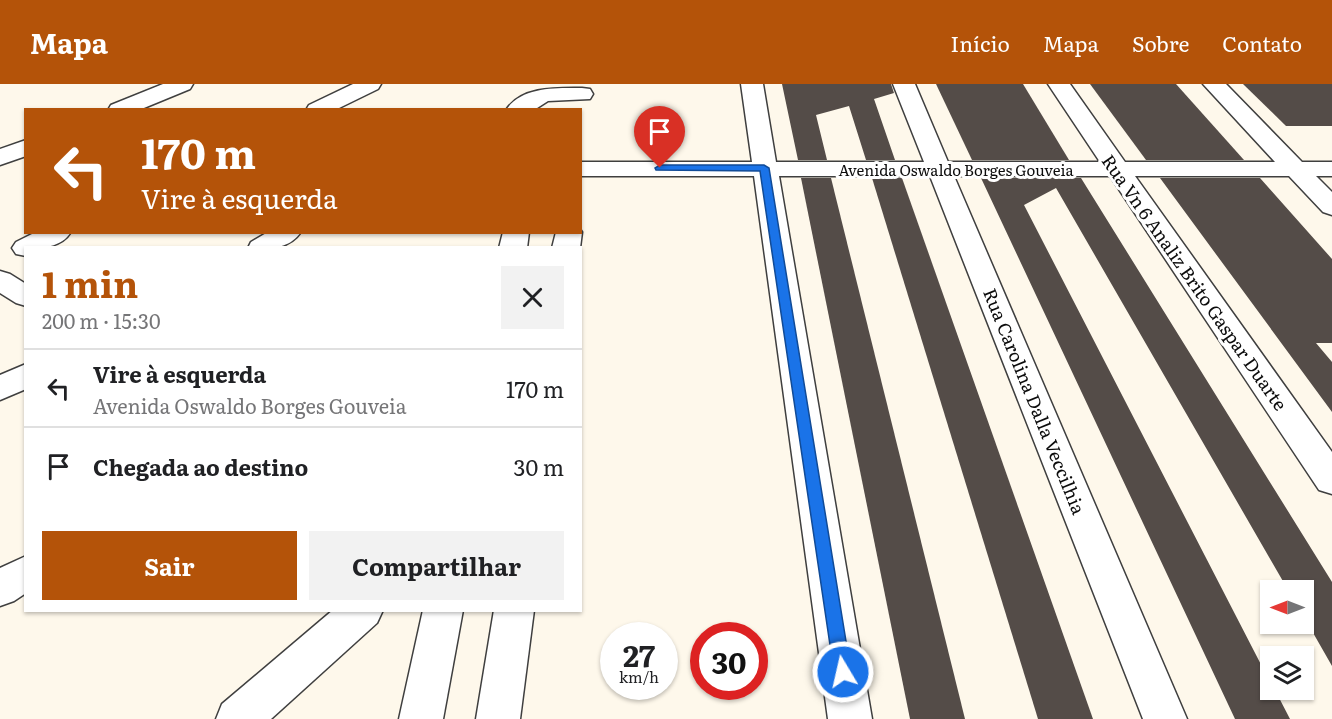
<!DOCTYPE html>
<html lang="pt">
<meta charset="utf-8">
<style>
body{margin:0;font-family:Literata,serif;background:#f2f2f2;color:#202124;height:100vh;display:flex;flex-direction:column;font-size:22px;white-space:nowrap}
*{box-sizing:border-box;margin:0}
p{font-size:20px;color:#757577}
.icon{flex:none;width:33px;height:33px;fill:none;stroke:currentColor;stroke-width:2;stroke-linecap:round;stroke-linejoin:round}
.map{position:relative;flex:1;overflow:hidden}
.drawer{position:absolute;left:24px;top:162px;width:558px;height:366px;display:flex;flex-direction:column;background:#fff;border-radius:0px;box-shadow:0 2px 4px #0004}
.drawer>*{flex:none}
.hud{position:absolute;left:24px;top:24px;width:558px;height:126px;border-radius:0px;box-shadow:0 2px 4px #0004;background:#b45309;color:#fff;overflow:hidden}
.needle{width:39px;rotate:270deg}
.tools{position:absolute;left:1260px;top:496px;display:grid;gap:12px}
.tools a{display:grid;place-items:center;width:54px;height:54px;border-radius:0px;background:#fff;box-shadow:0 2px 4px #0004;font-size:30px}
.speed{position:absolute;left:600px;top:538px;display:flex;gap:12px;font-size:30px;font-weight:700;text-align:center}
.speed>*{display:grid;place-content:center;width:78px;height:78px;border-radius:50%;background:#fff;box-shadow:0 2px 4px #0004;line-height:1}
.speed small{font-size:15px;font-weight:400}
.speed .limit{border:9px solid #d22;background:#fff;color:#111}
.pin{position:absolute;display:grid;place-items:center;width:51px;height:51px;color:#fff;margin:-62px -26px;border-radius:50% 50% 50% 0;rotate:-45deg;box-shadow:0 0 6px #0007}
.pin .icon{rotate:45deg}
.me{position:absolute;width:66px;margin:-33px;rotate:351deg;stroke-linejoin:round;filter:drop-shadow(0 0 4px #0008)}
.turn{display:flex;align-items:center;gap:21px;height:126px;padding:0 18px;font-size:27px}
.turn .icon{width:78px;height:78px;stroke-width:2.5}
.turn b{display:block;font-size:42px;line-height:51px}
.round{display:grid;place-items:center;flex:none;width:63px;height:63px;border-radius:0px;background:#f2f2f2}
.headline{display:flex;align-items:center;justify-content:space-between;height:102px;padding:0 18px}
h1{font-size:36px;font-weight:700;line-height:45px;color:#b45309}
.action{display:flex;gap:12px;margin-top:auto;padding:12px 18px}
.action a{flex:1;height:69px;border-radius:0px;background:#b45309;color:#fff;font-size:24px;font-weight:700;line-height:69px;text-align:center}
.action a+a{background:#f2f2f2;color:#202124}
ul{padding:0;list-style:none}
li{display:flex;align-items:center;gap:18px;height:78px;padding:0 18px;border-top:2px solid #e0e0e0}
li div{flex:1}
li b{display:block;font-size:22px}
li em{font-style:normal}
header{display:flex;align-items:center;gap:36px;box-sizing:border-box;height:84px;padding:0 30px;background:#b45309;color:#fff}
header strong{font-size:28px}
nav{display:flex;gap:33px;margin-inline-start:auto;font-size:21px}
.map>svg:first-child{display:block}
.building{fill:#544c48}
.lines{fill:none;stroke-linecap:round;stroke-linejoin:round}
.minor-casing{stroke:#3f3f3f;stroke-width:3}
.minor{fill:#fff;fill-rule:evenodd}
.route{fill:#1a73e8;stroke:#114b97;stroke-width:1.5}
.labels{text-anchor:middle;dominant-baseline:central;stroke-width:6;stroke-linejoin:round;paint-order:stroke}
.far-street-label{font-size:15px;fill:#0c0c0c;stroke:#fff}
.street-label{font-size:18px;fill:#0c0c0c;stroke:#fff}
</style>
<header>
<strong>Mapa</strong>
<nav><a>Início</a><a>Mapa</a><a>Sobre</a><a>Contato</a></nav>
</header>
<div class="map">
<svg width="1332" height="635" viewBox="0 0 1332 635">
<rect width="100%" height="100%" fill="#fef8eb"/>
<g class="building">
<path d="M782,0H891L894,9L874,15L895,76H866L849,22L816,31L827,76H798Z"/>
<path d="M936,0H1023L1069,76H972Z"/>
<path d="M1090,0H1176L1244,76H1146Z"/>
<path d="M1243,0H1332V42H1286Z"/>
<path d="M801,94H831L965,635H910Z"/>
<path d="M872,94H902L1093,635H1038Z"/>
<path d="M981,94H1081L1332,498V582L1304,533V507H1292L1287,499H1284L1056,104L1024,121L1270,598V606H1275L1290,635H1235Z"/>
<path d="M1160,94H1260L1332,175V259H1316L1332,278V328Z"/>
</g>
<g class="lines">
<g class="minor-casing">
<g id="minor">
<path d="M163,0H193L190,5L139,26H108L111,21Z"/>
<path d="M353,0H381L378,5L335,26H306L309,21Z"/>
<path d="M741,0H763L776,78H924L893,0H915L948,78H1100L1048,0H1070L1125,78H1275L1203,0H1226L1302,78H1332V92H1316L1332,108V131L1323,128L1289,92H1135L1332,368V410L1319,406L1110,92H954L1187,635H1143L930,92H779L872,635H828L754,92H580V78H752Z"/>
<path d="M582,4L590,5L593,10L590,15L548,17L534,26H506C522,2 557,4 582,4Z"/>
<path d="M26,56V72L0,81V65Z"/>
<path d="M580,145L582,148L580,164H552L556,148H580Z"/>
<path d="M36,148H71C61,164 42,164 26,164V172L16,170L12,164L16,158Z"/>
<path d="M268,148H301C288,167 267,164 248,164L251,158Z"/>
<path d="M503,148H529L527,164H499Z"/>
<path d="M0,187L10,190L26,200V222L16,219L0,209Z"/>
<path d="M26,280V305L0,316V291Z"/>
<path d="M26,472V509L14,517L0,522V484Z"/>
<path d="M333,526H383L377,539L271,635H216L222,620Z"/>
<path d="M423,526H463L443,635H399Z"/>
<path d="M494,526H534L520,635H476Z"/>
</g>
</g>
<use href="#minor" class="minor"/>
</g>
<path class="route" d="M660,81H764L769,84L851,588L849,594L843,596L836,594L834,588L760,87L656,86L655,84Z"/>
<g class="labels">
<g class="far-street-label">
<text x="956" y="85">Avenida Oswaldo Borges Gouveia</text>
</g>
<g class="street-label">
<text transform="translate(1195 198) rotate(55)">Rua Vn 6 Analiz Brito Gaspar Duarte</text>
<text transform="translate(1035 317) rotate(68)">Rua Carolina Dalla Veccilhia</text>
</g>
</g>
</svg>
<div class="tools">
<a><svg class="needle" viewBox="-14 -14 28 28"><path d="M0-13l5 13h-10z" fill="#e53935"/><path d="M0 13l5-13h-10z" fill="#757577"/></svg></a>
<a><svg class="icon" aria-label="layers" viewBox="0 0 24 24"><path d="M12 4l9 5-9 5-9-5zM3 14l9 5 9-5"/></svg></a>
</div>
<div class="speed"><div>27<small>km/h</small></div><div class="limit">30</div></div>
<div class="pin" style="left:660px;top:84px;background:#d93025"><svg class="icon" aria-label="arrive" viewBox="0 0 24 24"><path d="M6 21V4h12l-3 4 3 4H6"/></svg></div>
<svg class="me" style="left:843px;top:588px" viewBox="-20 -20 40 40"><circle r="17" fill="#1a73e8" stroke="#fff" stroke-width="3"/><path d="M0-11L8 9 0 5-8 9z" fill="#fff"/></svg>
<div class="hud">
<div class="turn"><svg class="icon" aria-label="left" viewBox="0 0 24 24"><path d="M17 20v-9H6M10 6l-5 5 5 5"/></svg><div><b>170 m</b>Vire à esquerda</div></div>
</div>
<section class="drawer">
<div class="headline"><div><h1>1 min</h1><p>200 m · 15:30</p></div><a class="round"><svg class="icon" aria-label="close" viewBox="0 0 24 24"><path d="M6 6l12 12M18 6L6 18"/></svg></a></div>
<ul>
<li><svg class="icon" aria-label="left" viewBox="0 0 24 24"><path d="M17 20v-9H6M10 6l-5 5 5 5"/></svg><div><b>Vire à esquerda</b><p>Avenida Oswaldo Borges Gouveia</p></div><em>170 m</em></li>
<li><svg class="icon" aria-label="arrive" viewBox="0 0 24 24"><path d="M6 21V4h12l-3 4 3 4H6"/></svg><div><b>Chegada ao destino</b></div><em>30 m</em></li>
</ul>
<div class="action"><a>Sair</a><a>Compartilhar</a></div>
</section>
</div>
